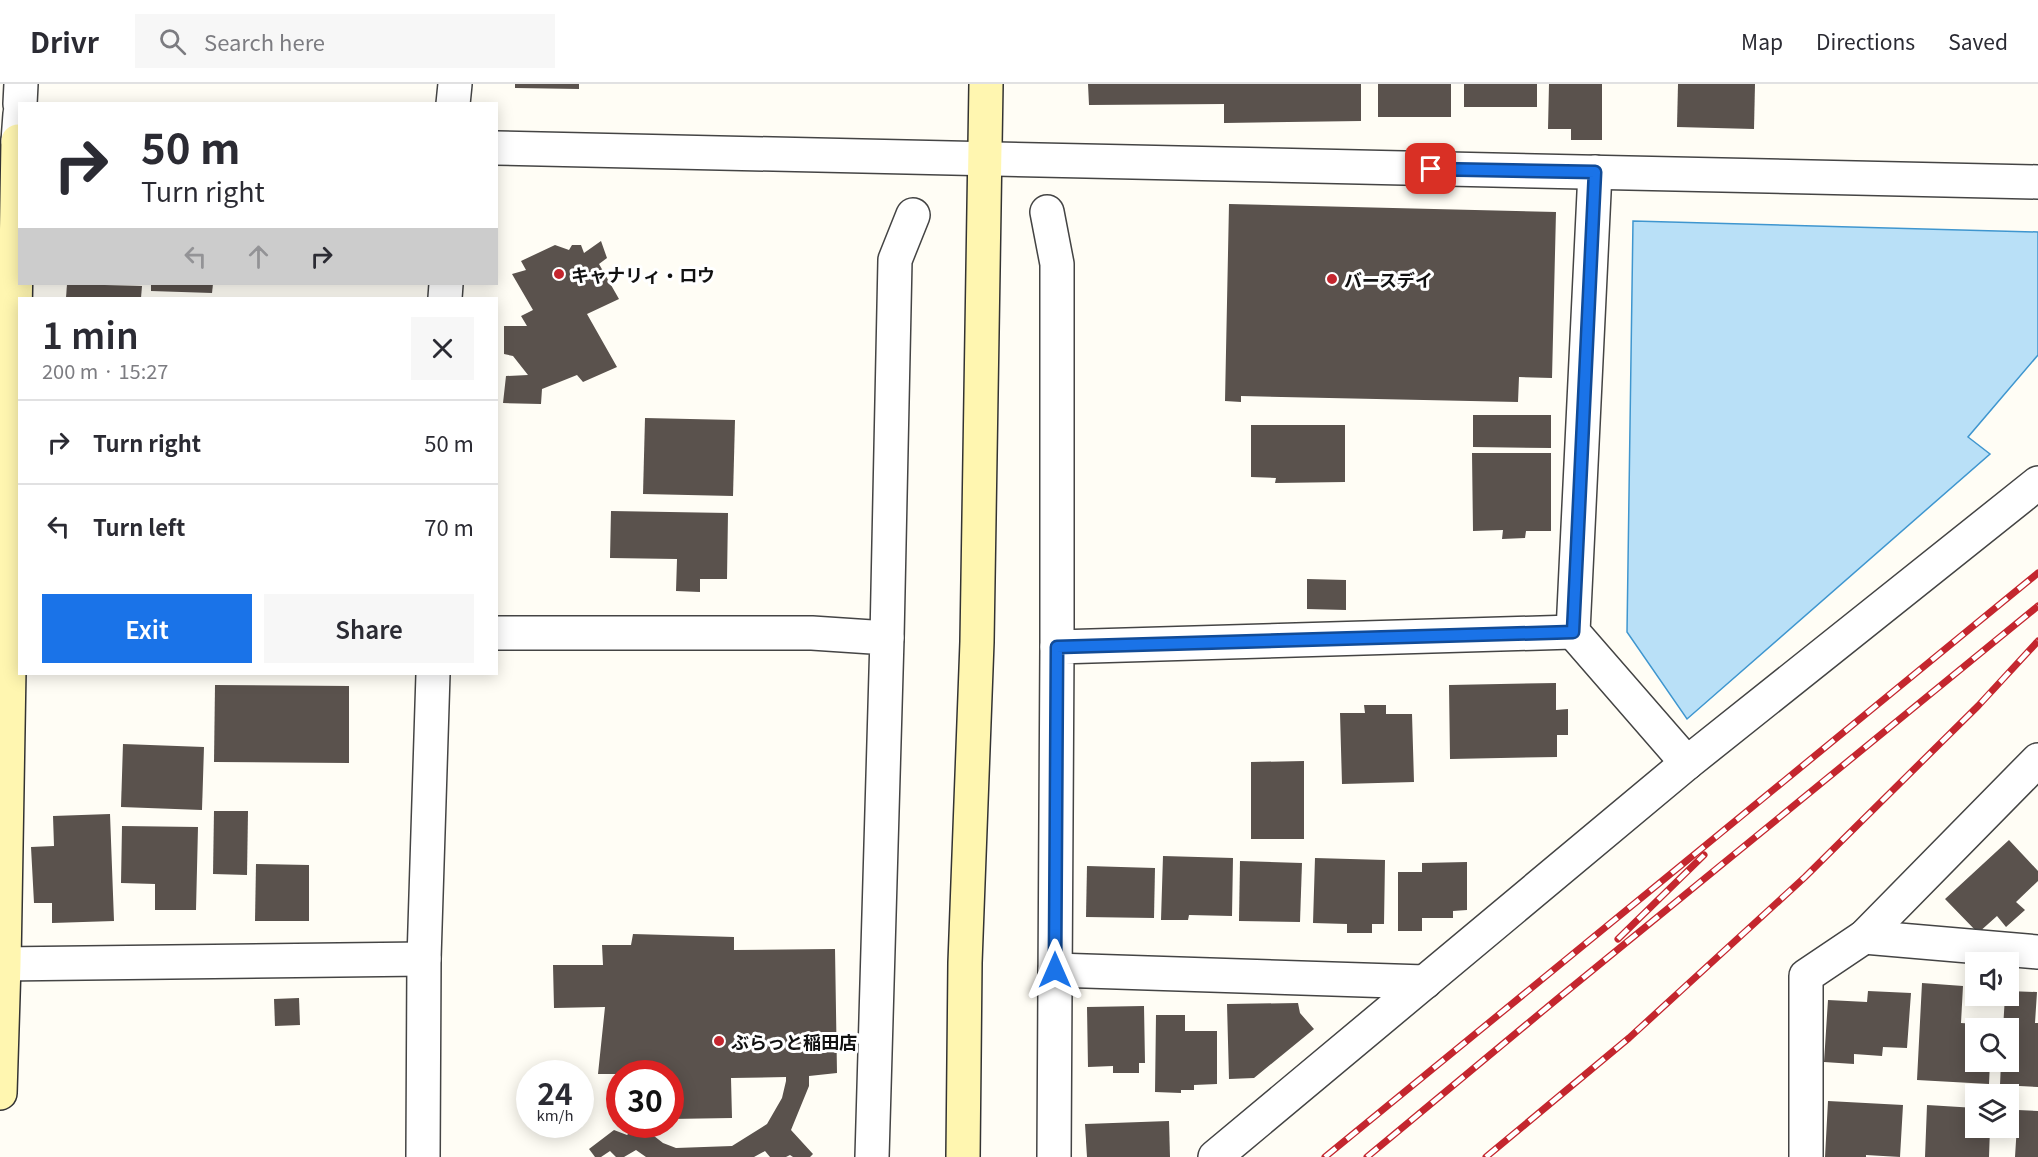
<!DOCTYPE html>
<meta charset="utf-8">
<style>
body{margin:0;font-family:Georgia,"Noto Sans JP",serif;background:#f7f7f7;color:#2b2b33;height:100vh;display:flex;flex-direction:column;font-size:22px;white-space:nowrap}
*{box-sizing:border-box;margin:0}
p{font-size:20px;color:#7c7c81}
.icon{flex:none;width:33px;height:33px;fill:none;stroke:currentColor;stroke-width:2;stroke-linecap:round;stroke-linejoin:round}
.map{position:relative;flex:1;overflow:hidden}
.sheet{position:absolute;left:18px;top:213px;width:480px;height:378px;display:flex;flex-direction:column;background:#fff;border-radius:0px;box-shadow:0 3px 15px #0003}
.sheet>*{flex:none}
.banner{position:absolute;left:18px;top:18px;width:480px;height:183px;border-radius:0px;box-shadow:0 3px 15px #0003;background:#fff;color:#2b2b33;overflow:hidden}
.buttons{position:absolute;left:1965px;top:868px;display:grid;gap:12px}
.buttons a{display:grid;place-items:center;width:54px;height:54px;border-radius:0px;background:#fff;box-shadow:0 3px 15px #0003;font-size:30px}
.speed{position:absolute;left:516px;top:976px;display:flex;gap:12px;font-size:30px;font-weight:700;text-align:center}
.speed>*{display:grid;place-content:center;width:78px;height:78px;border-radius:50%;background:#fff;box-shadow:0 3px 15px #0003;line-height:1}
.speed small{font-size:15px;font-weight:400}
.speed .limit{border:9px solid #d22;background:#fff;color:#111}
.pin{position:absolute;display:grid;place-items:center;width:51px;height:51px;color:#fff;margin:-26px;border-radius:12px;box-shadow:0 3px 9px #0006}
.me{position:absolute;width:66px;margin:-33px;rotate:0deg;stroke-linejoin:round;filter:drop-shadow(0 0 4px #0008)}
.turn{display:flex;align-items:center;gap:21px;height:126px;padding:0 24px;font-size:27px}
.turn .icon{width:78px;height:78px;stroke-width:2.5}
.turn b{display:block;font-size:42px;line-height:51px}
.lanes{display:flex;align-items:center;height:57px;padding:0 24px;background:#0003;justify-content:center;gap:30px;direction:ltr}
.lanes .off{opacity:.35}
.round{display:grid;place-items:center;flex:none;width:63px;height:63px;border-radius:0px;background:#f7f7f7}
.headline{display:flex;align-items:center;justify-content:space-between;height:102px;padding:0 24px}
h1{font-size:36px;font-weight:600;line-height:45px}
.action{display:flex;gap:12px;margin-top:auto;padding:12px 24px}
.action a{flex:1;height:69px;border-radius:0px;background:#1a73e8;color:#fff;font-size:24px;font-weight:600;line-height:69px;text-align:center}
.action a+a{background:#f7f7f7;color:#2b2b33}
ul{padding:0;list-style:none}
li{display:flex;align-items:center;gap:18px;height:84px;padding:0 24px;border-top:2px solid #e1e1e2}
li div{flex:1}
li b{display:block;font-size:22px}
li em{font-style:normal}
header{display:flex;align-items:center;gap:36px;box-sizing:border-box;height:84px;padding:0 30px;background:#fff;border-bottom:2px solid #e1e1e2}
header strong{font-size:28px}
nav{display:flex;gap:33px;margin-inline-start:auto;font-size:21px}
.search{width:420px;height:54px;background:#f7f7f7;display:flex;align-items:center;gap:15px;box-sizing:border-box;padding:0 21px;border-radius:0px;color:#7c7c81;font-size:22px}
.map>svg:first-child{display:block}
.water{fill:#b9e0f7;stroke:#3f96cf;stroke-width:1.5}
.building{fill:#5a524d}
.lines{fill:none;stroke-linecap:round;stroke-linejoin:round}
.street-casing{stroke:#444;stroke-width:36}
.secondary-casing{stroke:#333;stroke-width:36}
.street{stroke:#fff;stroke-width:33}
.secondary{stroke:#fff6b0;stroke-width:33}
.rail-casing{stroke:#c4262e;stroke-width:7}
.rail{stroke:#fff;stroke-width:4.5;stroke-dasharray:14;stroke-linecap:butt}
.route-casing{stroke:#114b97;stroke-width:15}
.route{stroke:#1a73e8;stroke-width:10}
.poi-dot{fill:#c4262e;stroke:#fff;stroke-width:2}
.labels{text-anchor:middle;dominant-baseline:central;stroke-width:6;stroke-linejoin:round;paint-order:stroke}
.poi-label{font-size:18px;font-weight:bold;fill:#111;stroke:#fff;text-anchor:start}
</style>
<header>
<strong>Drivr</strong>
<div class="search"><svg class="icon" aria-label="search" viewBox="0 0 24 24"><circle cx="10" cy="10" r="6"/><path d="M15 15l6 6"/></svg>Search here</div>
<nav><a>Map</a><a>Directions</a><a>Saved</a></nav>
</header>
<div class="map">
<svg width="2038" height="1073" viewBox="0 0 2038 1073">
<rect width="100%" height="100%" fill="#fffdf5"/>
<path class="water" d="M1633,137L2038,148V271L1968,353L1990,370L1687,635L1627,548Z"/>
<g class="building">
<path d="M515,0H579V5L515,4Z"/>
<path d="M1088,0H1361V37L1224,39V20L1089,21Z"/>
<rect x="1378" y="0" width="73" height="33"/>
<rect x="1464" y="0" width="73" height="23"/>
<path d="M1549,0H1602V56H1571V45H1548Z"/>
<path d="M1678,0H1755L1754,45L1677,43Z"/>
<path d="M1229,120L1556,128L1552,294L1519,293L1518,318L1241,312V318L1225,317Z"/>
<path d="M601,157L607,174L599,180L619,215L587,230L617,283L583,298L577,291L542,305L541,320L503,319L506,292L528,291L513,272L504,270V242H527L521,232L533,226L512,190L526,186L521,177L555,161L569,166L572,161H581L584,169Z"/>
<path d="M67,200L142,202L141,214H66Z"/>
<path d="M151,200H213L212,209L151,207Z"/>
<path d="M1473,331H1551V364L1473,363Z"/>
<path d="M645,334L735,336L733,412L643,410Z"/>
<path d="M1251,341H1345V398L1275,399L1276,394L1251,393Z"/>
<path d="M1472,369H1551V447H1526L1525,454L1502,455L1503,446L1473,447Z"/>
<path d="M611,427L728,429L727,495H700V508L676,507L677,475L610,474Z"/>
<path d="M1307,495L1346,496V526L1307,525Z"/>
<path d="M1556,599V626L1568,625V651H1557V673L1450,675L1449,601Z"/>
<path d="M215,601L349,602V679L214,678Z"/>
<path d="M1364,621H1386V630H1412L1414,698L1342,700L1340,629H1365Z"/>
<path d="M123,660L204,663L202,726L121,723Z"/>
<path d="M1304,677V755H1251V678Z"/>
<path d="M214,727H248L247,791L213,790Z"/>
<path d="M110,730L114,837L52,839V819H34L31,763L54,762L53,732Z"/>
<path d="M122,742L198,743L196,826H155V800L121,799Z"/>
<path d="M2009,756L2038,787V797L2016,818L2025,826L2006,843L1997,832L1978,849L1945,815Z"/>
<path d="M1163,772L1233,774L1232,832L1189,831L1188,836H1161Z"/>
<path d="M1315,774L1385,776L1384,840H1372V849H1347V840L1313,839Z"/>
<path d="M1240,777L1302,779L1300,838L1239,837Z"/>
<path d="M1467,778V826L1453,827V834H1422V847H1398V788H1422V779Z"/>
<path d="M256,780L309,781V837H255Z"/>
<path d="M1087,782L1155,784L1154,834L1086,833Z"/>
<path d="M633,850L734,853V866L835,865L837,989L809,992V1002L791,1046L813,1070L810,1073H793L790,1071L786,1073H770L765,1067L754,1073H646L636,1066L624,1073H616L610,1067L601,1073H595L589,1065L614,1046L627,1051L637,1041H640L663,1059L676,1064L732,1062L767,1040L782,1014L786,997V993L731,994L732,1034L670,1035V990H598L605,923L554,924L553,881H603L602,861H631Z"/>
<path d="M1922,899L1963,902L1961,939L1992,941V945H1976V978H1990L1989,1000L1917,996Z"/>
<path d="M1868,907L1911,909L1907,964L1883,963L1882,972L1854,970V980L1824,978L1828,916L1867,918Z"/>
<path d="M2008,907L2037,908L2035,939H2038V1003L2000,1001L2001,978H2008V945H2003L2005,912H2008Z"/>
<path d="M299,914L300,941L275,942L274,915Z"/>
<path d="M1298,919L1300,929L1314,945L1254,994L1229,995L1227,920Z"/>
<path d="M1144,922L1145,979H1139V989H1113V982L1088,983L1087,923Z"/>
<path d="M1156,931H1185V947H1217V1000L1194,1001V1006H1181V1009L1155,1008Z"/>
<path d="M1828,1017L1903,1021L1900,1073L1866,1071V1073H1825Z"/>
<path d="M1927,1021L1976,1024V1044H1990L1989,1073H1925Z"/>
<path d="M2018,1026L2038,1027V1073H2015Z"/>
<path d="M1169,1037L1170,1073H1087L1085,1040Z"/>
</g>
<g class="lines">
<g class="street-casing">
<g id="street">
<path d="M20,20L21,0"/>
<path d="M453,20L455,0"/>
<path d="M20,30L18,57H20"/>
<path d="M496,64L2038,98"/>
<path d="M1595,88L1573,548L1687,679"/>
<path d="M1047,128L1057,180V563"/>
<path d="M445,214L446,200"/>
<path d="M496,549H812L887,554L872,1073"/>
<path d="M887,554L895,176L913,131"/>
<path d="M1864,853L2038,868"/>
<path d="M0,880L424,875"/>
<path d="M1055,886L1425,898"/>
<path d="M423,1073L424,875L433,590"/>
<path d="M1054,1073L1057,563L1573,548"/>
<path d="M1215,1073L1687,679L2038,399"/>
<path d="M1806,1073V892L1864,853L2038,676"/>
</g>
</g>
<g class="secondary-casing">
<g id="secondary">
<path d="M0,1009L4,880L18,57"/>
<path d="M963,1073L965,879L977,558L986,0"/>
</g>
</g>
<use href="#street" class="street"/>
<use href="#secondary" class="secondary"/>
<g class="rail-casing">
<g id="rail">
<path d="M1618,855L1704,771"/>
<path d="M1325,1073L2038,489"/>
<path d="M1367,1073L1556,916L2038,522"/>
<path d="M1486,1073L1629,954L1805,793L1978,622L2038,557"/>
</g>
</g>
<use href="#rail" class="rail"/>
</g>
<g class="lines">
<g class="route-casing">
<path id="route" d="M1055,886L1057,563L1573,548L1595,88L1431,85"/>
</g>
<use href="#route" class="route"/>
</g>
<g class="poi-dot">
<circle cx="559" cy="190" r="6"/>
<circle cx="1332" cy="195" r="6"/>
<circle cx="719" cy="957" r="6"/>
</g>
<g class="labels">
<g class="poi-label">
<text x="571" y="190">キャナリィ・ロウ</text>
<text x="1344" y="195">バースデイ</text>
<text x="731" y="957">ぶらっと稲田店</text>
</g>
</g>
</svg>
<div class="buttons">
<a><svg class="icon" aria-label="sound" viewBox="0 0 24 24"><path d="M4 9h4l5-4v14l-5-4H4zM17 9q2 3 0 6"/></svg></a>
<a><svg class="icon" aria-label="search" viewBox="0 0 24 24"><circle cx="10" cy="10" r="6"/><path d="M15 15l6 6"/></svg></a>
<a><svg class="icon" aria-label="layers" viewBox="0 0 24 24"><path d="M12 4l9 5-9 5-9-5zM3 14l9 5 9-5"/></svg></a>
</div>
<div class="speed"><div>24<small>km/h</small></div><div class="limit">30</div></div>
<div class="pin" style="left:1431px;top:85px;background:#d93025"><svg class="icon" aria-label="arrive" viewBox="0 0 24 24"><path d="M6 21V4h12l-3 4 3 4H6"/></svg></div>
<svg class="me" style="left:1055px;top:886px" viewBox="-20 -20 40 40"><path d="M0-17L14 15 0 8-14 15z" fill="#1a73e8" stroke="#fff" stroke-width="4"/></svg>
<div class="banner">
<div class="turn"><svg class="icon" aria-label="right" viewBox="0 0 24 24"><path d="M7 20v-9h11M14 6l5 5-5 5"/></svg><div><b>50 m</b>Turn right</div></div>
<div class="lanes"><svg class="icon off" aria-label="left" viewBox="0 0 24 24"><path d="M17 20v-9H6M10 6l-5 5 5 5"/></svg><svg class="icon off" aria-label="ahead" viewBox="0 0 24 24"><path d="M12 20V5M6 11l6-6 6 6"/></svg><svg class="icon" aria-label="right" viewBox="0 0 24 24"><path d="M7 20v-9h11M14 6l5 5-5 5"/></svg></div>
</div>
<section class="sheet">
<div class="headline"><div><h1>1 min</h1><p>200 m · 15:27</p></div><a class="round"><svg class="icon" aria-label="close" viewBox="0 0 24 24"><path d="M6 6l12 12M18 6L6 18"/></svg></a></div>
<ul>
<li><svg class="icon" aria-label="right" viewBox="0 0 24 24"><path d="M7 20v-9h11M14 6l5 5-5 5"/></svg><div><b>Turn right</b></div><em>50 m</em></li>
<li><svg class="icon" aria-label="left" viewBox="0 0 24 24"><path d="M17 20v-9H6M10 6l-5 5 5 5"/></svg><div><b>Turn left</b></div><em>70 m</em></li>
</ul>
<div class="action"><a>Exit</a><a>Share</a></div>
</section>
</div>
